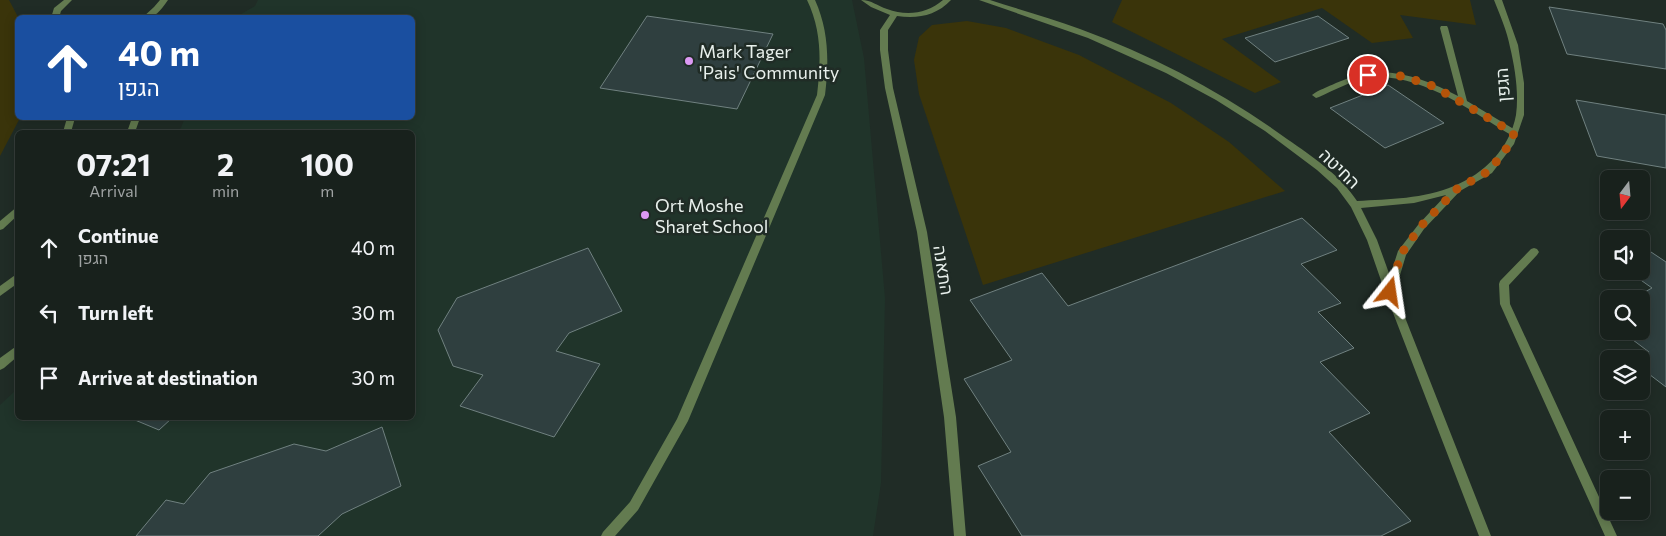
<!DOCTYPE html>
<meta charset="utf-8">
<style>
body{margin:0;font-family:Commissioner,Heebo,sans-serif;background:#252e29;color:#f1f3f6;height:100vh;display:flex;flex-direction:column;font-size:19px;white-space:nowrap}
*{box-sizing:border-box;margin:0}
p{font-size:16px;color:#9fa3a3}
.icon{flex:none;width:28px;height:28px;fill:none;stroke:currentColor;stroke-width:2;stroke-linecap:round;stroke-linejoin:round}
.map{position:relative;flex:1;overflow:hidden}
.panel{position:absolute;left:15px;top:130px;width:400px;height:290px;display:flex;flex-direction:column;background:#18211c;border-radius:8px;box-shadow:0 2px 12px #0003,0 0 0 1px #363e3b}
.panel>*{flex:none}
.top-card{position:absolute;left:15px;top:15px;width:400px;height:105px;border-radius:8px;box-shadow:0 2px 12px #0003,0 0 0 1px #363e3b;background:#1a4fa0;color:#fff;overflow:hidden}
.needle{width:32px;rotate:196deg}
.fabs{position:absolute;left:1600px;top:170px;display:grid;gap:10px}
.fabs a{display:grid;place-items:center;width:50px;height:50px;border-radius:8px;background:#18211c;box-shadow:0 2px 12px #0003,0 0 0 1px #363e3b;font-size:25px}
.pin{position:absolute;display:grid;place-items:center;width:42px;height:42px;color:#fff;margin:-21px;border:2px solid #fff;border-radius:50%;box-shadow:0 1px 5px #0007}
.me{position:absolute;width:55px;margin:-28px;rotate:15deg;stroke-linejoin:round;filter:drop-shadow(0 0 4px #0008)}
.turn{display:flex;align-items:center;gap:18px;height:105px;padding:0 20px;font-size:22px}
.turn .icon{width:65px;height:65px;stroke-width:2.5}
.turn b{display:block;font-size:35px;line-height:42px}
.eta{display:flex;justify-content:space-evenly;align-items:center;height:85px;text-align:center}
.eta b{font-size:30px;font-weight:700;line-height:35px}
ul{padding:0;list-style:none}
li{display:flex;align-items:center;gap:15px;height:65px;padding:0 20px}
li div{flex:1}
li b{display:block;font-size:19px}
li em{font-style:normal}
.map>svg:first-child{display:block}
.built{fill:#20342a}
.green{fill:#3a340a}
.building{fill:#2f3f3f;stroke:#708180}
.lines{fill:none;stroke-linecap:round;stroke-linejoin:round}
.service{fill:#637b50;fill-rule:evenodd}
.minor{fill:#637b50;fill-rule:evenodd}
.tertiary{fill:#637b50;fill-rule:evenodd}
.route{stroke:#b45309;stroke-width:9;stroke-dasharray:0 16.2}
.poi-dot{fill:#dc99f4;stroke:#202c26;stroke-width:2}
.labels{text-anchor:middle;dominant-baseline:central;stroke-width:5;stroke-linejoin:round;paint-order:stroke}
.poi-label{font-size:18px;fill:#e8f0ec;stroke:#202c26;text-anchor:start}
.street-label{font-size:18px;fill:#e8f0ec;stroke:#202c26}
</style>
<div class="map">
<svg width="1666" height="536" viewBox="0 0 1666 536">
<rect width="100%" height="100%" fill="#202c26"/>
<path class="built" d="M258,0H852L864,58L885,298L881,483L873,536H0V405L17,389L18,418H412V132H179L185,118H412V18L236,17L255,6Z"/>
<g class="green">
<path d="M0,0H9L18,17V118H20L0,156Z"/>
<path d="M1122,0H1470L1476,25L1400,15L1413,38L1372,43L1322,8L1222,39L1281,82L1255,93L1112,22Z"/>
<path d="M967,21L1006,28L1079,55L1171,103L1229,142L1285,191L983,285L919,94L914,60L919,37L932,25Z"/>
</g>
<g class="building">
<path d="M1549,7L1663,24L1666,30V69L1567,54Z"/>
<path d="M647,16L773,34L737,109L600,88Z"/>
<path d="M1318,16L1349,38L1275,62L1245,38Z"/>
<path d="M1388,85L1444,123L1385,148L1330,108Z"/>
<path d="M1576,100L1666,115V168L1597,156Z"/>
<path d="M1302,218L1337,250L1301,264L1341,303L1318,312L1354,348L1320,362L1370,413L1329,432L1411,521L1381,536H1022L978,466L1011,452L964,379L1012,360L970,300L1042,273L1068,306Z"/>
<path d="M1642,246L1666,262V387L1641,368V359H1637L1649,352L1621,331H1641V299H1632L1652,288L1628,271H1641Z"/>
<path d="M588,248L622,311L569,333L556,351L600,364L554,437L460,406L483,375L453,366L438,330L457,298Z"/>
<path d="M133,418H172L159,430L135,420Z"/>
<path d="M382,427L401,486L342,514L318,536H136L166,500L184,504L210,473L294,444L326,451Z"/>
</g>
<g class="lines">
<g class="service">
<path d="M807,0H815C829,31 829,62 825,95L688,421L638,510L615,536H601L603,532L630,502L677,419L817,95C821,62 822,31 807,0Z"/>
<path d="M1441,26H1447L1448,28L1467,101L1517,131L1518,133L1517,135H1511C1471,111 1418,71 1369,78C1352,80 1335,90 1319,97L1316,98L1312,95C1318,90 1328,87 1336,83C1346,79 1358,74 1369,73C1400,69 1431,82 1458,96L1440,28Z"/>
<path d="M1534,248L1537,249L1539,252L1537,255L1509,285L1510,304L1617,536H1605L1500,304L1499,284L1500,281L1531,249Z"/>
<path d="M18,345V356L4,368L0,370V358Z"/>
</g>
<g class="minor">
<path d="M861,0C872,0 877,6 887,9C906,16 927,14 943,0H951C936,16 917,19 897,16L888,30V50L893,88L927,232L956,417L966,536H954L944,417L917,232L885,88L880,50V30L890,15L871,7Z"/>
<path d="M979,0H990C1020,10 1051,18 1080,29C1154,56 1224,93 1287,139C1313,157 1339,174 1357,201C1389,199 1424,199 1454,186C1484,174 1510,148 1516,115C1519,93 1515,68 1510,47C1507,31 1500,15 1494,0H1502L1518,45L1524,83V115L1514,144L1492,173L1460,191L1424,229L1406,255L1395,292L1491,536H1479L1385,292L1367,240L1351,207L1337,188L1317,170L1265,131L1216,100L1166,73L1088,38ZM1446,195L1418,225L1398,251L1390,276L1377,240L1361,208L1414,203Z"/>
</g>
<g class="tertiary">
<path d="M64,0H72L61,11L59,18H51L54,8Z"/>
<path d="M160,0H168C160,11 156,18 142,18L154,7Z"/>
<path d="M67,118H75L71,132H63Z"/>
<path d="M132,118H140L135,132H127Z"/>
<path d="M18,206V215L3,229L0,230V221Z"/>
<path d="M18,273V283L0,296V286Z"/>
</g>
</g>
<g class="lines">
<path class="route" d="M1368,75L1402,76L1433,86L1514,133L1510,144L1489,171L1457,189L1421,226L1401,254L1390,292"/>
</g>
<g class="poi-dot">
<circle cx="689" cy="61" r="5"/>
<circle cx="645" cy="215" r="5"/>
</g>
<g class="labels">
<g class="poi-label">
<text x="699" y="51">Mark Tager<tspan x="699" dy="21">'Pais' Community</tspan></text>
<text x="655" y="205">Ort Moshe<tspan x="655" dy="21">Sharet School</tspan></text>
</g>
<g class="street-label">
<text transform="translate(1502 85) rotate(-94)">הגפן</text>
<text transform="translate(1340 168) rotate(44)">החיטה</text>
<text transform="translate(944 270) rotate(81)">התאנה</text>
</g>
</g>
</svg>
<div class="fabs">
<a><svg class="needle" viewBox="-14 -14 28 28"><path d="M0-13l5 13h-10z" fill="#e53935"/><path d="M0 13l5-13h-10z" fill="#9fa3a3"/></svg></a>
<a><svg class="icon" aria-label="sound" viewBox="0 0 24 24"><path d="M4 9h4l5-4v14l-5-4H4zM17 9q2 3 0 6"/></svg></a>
<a><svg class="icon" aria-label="search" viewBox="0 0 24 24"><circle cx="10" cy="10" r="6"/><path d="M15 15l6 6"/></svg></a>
<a><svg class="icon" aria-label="layers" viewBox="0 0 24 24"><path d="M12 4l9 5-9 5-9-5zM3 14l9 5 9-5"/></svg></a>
<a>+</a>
<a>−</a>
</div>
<div class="pin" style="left:1368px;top:75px;background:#d93025"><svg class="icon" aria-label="arrive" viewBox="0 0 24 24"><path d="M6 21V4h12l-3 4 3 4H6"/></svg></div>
<svg class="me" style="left:1390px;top:292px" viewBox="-20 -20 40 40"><path d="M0-17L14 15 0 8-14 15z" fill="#b45309" stroke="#fff" stroke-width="4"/></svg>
<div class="top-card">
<div class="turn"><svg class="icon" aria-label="ahead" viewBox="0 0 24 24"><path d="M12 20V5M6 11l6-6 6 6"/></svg><div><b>40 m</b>הגפן</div></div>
</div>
<section class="panel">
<div class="eta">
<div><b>07:21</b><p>Arrival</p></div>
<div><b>2</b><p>min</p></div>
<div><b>100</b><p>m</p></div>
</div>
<ul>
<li><svg class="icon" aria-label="ahead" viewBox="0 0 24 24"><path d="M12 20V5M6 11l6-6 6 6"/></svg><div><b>Continue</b><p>הגפן</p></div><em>40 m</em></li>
<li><svg class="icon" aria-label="left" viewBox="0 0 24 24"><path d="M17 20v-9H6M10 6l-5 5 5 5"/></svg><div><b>Turn left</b></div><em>30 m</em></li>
<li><svg class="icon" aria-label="arrive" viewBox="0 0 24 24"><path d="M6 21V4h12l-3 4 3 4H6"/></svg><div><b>Arrive at destination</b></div><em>30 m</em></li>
</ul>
</section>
</div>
